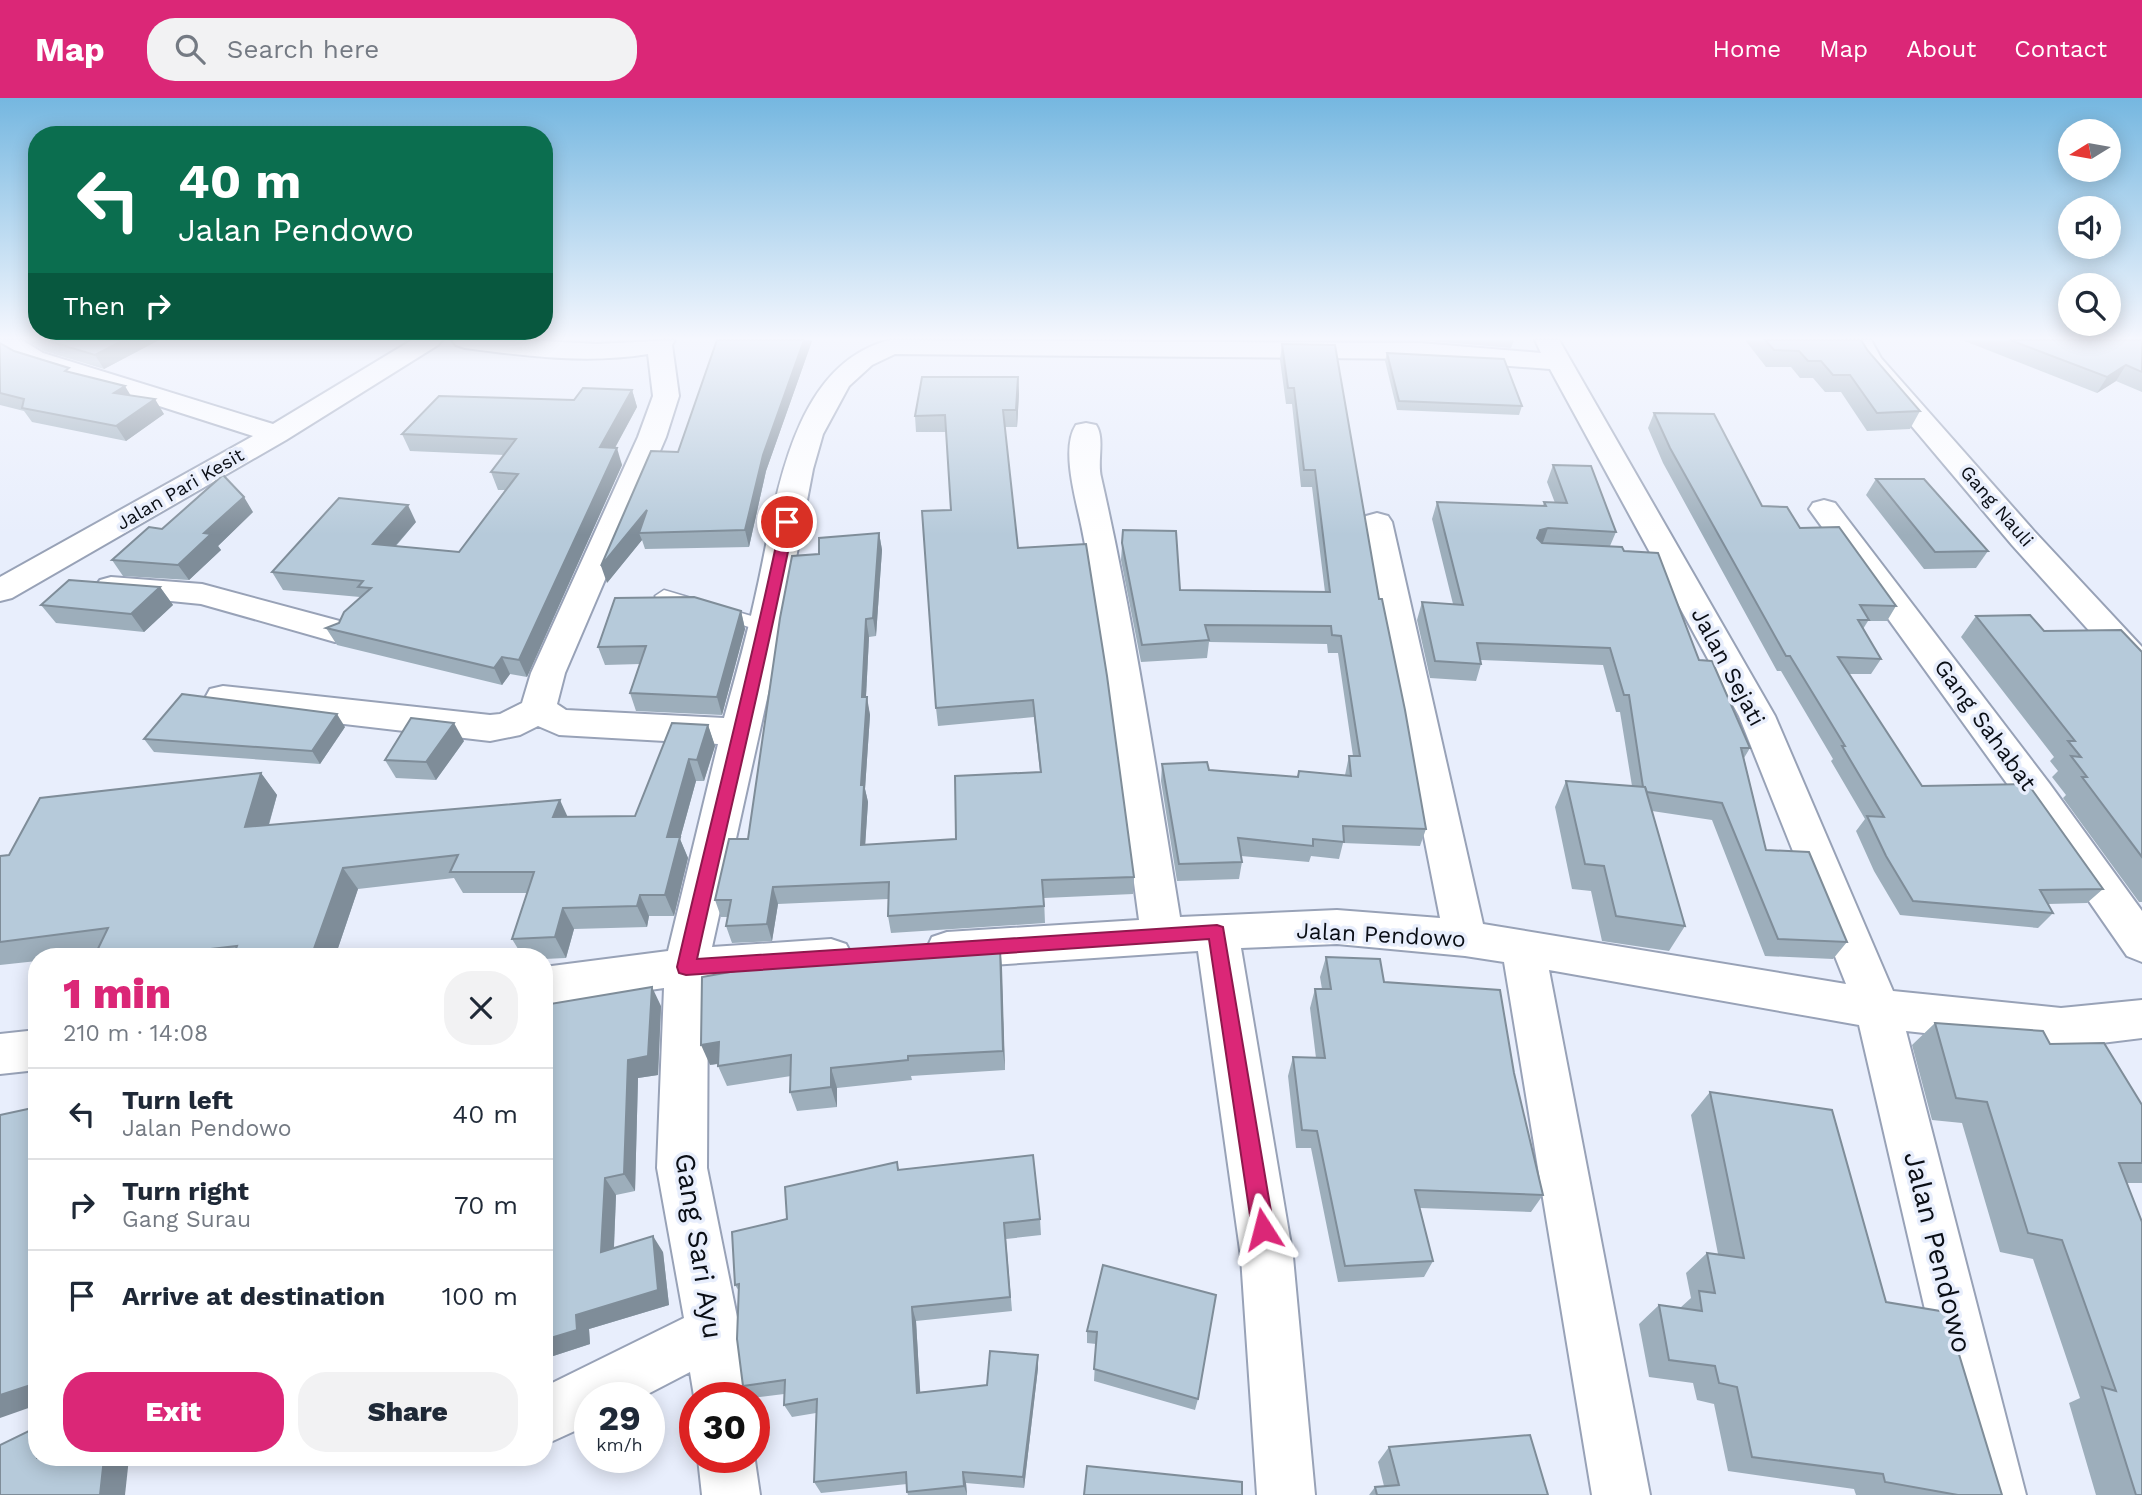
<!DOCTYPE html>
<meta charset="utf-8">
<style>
body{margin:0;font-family:"Work Sans",sans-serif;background:#f2f2f3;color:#1f2937;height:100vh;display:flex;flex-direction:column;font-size:26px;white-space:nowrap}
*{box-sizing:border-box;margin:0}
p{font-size:23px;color:#747a83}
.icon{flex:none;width:38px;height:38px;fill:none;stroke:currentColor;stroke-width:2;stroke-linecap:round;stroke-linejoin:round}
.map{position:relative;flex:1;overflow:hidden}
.side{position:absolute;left:28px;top:850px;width:525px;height:518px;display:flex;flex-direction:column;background:#fff;border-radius:28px;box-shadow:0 4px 18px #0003}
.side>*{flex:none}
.top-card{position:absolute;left:28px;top:28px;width:525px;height:214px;border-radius:28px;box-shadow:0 4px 18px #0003;background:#0b6e4f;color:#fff;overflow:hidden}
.needle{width:46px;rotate:259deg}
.fabs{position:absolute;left:2058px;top:21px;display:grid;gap:14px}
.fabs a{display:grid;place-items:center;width:63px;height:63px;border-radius:50%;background:#fff;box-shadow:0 4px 18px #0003;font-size:35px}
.speed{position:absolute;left:574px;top:1284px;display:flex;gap:14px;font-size:35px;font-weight:700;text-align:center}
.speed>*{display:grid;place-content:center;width:91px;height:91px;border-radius:50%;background:#fff;box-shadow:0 4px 18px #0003;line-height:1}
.speed small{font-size:18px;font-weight:400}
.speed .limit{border:10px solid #d22;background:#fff;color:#111}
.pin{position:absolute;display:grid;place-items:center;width:60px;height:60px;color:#fff;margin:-30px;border:4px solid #fff;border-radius:50%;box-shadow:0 2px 7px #0007}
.me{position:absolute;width:77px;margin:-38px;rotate:351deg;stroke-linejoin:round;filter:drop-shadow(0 0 5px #0008)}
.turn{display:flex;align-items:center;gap:24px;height:147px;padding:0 35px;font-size:32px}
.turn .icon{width:91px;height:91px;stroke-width:2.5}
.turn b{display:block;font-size:49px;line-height:60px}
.then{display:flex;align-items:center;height:66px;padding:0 35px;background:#0003;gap:14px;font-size:26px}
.round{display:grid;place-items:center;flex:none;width:74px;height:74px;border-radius:28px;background:#f2f2f3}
.summary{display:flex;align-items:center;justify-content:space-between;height:119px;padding:0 35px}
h1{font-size:42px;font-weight:800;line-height:52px;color:#db2777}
.action{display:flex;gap:14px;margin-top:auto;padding:14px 35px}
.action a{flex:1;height:80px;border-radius:28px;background:#db2777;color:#fff;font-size:28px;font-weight:800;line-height:80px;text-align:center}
.action a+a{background:#f2f2f3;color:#1f2937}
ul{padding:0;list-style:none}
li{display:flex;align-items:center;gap:21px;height:91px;padding:0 35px;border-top:2px solid #e0e1e3}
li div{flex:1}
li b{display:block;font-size:26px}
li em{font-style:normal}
header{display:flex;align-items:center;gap:42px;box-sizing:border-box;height:98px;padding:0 35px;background:#db2777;color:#fff}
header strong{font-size:33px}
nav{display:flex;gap:38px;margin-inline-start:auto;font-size:24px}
.search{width:490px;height:63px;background:#f2f2f3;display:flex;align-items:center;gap:18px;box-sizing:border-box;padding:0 24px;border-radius:28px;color:#747a83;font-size:26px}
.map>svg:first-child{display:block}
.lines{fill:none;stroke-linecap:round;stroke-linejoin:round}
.lane-casing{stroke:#98a2b7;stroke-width:3}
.street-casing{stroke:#98a2b7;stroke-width:4}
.lane{fill:#fff;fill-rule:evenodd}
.street{fill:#fff;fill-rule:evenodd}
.wall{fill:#9daebb}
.shaded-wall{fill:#7f8d99}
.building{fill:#b6cada;stroke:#7f8d99;stroke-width:2}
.route{fill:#db2777;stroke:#8e194d;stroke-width:2}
.labels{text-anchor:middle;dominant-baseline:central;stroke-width:7;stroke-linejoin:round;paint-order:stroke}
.far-street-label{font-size:19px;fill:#0a0e15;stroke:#e8eefc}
.street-label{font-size:23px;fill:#0a0e15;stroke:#e8eefc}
.near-street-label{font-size:28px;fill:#0a0e15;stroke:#e8eefc}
</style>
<header>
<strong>Map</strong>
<div class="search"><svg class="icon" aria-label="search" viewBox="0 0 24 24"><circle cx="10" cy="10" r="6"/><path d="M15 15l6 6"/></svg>Search here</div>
<nav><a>Home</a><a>Map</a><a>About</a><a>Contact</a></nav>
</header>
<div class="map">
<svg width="2142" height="1397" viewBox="0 0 2142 1397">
<rect width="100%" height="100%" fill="#e8eefc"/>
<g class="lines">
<g class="lane-casing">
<path id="lane" d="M664,492L772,524L775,528L766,534L658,502L655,498Z"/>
</g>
<g class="street-casing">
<g id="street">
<path d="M0,242H22L43,255L273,326L412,242H442L438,247L286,342L12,500L0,503V479L253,338L25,265L0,250Z"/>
<path d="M452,242H525L597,246L675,242L672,247L679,298L666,339L565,575L557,606L566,612L724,620C736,577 748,534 757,491C776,407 789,267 890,242L1420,245L1541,255L1535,242H1559L1775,618L1893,893L2061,910L2142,902V940L2061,950L1906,933L2026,1397H1968L1859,927L1549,872L1650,1397H1592L1504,864L1465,858L1337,846L1241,850L1293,1159L1315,1397H1257L1241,1159L1198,853L947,870L932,865L926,852L932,839L947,834L1139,822C1121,692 1108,560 1082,431C1077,405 1060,351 1076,327L1086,325L1096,327C1105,340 1097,363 1101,379C1134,524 1156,672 1180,819L1337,812L1440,820L1362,424L1366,418L1377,415L1388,418L1392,424L1483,826L1846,886L1739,618L1550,271L1420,261L895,256L872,267L849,288L823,336L813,371L783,528L712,849L831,841L846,846L853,859L846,872L831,877L708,886L707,1070L740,1234L749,1300H695V1304L690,1274L640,1300H590V1326L544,1347V1289L684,1220L657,1070L664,890L544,907V869L668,853L718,646L559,637L538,628L520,637L490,643L223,612L210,609L205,600L210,591L223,588L490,617L500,616L522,605L531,575L638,339L653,298L648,256C587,266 525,258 465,250L456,247Z"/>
<path d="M1847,242H1871L1881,260L2034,433L2142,549V582L2130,578L2012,447L1861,268Z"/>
<path d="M1824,402L1835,405L2049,685L2142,813V864L2127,858L2021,705L1809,411L1813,405Z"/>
<path d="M111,479L202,486L347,525L352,533L347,541L335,544L201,506L100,496L95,489L100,482Z"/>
<path d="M37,932V972L0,976V936Z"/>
<path d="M754,1356L760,1397H702L698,1360H754Z"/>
</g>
</g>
<use href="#lane" class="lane"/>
<use href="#street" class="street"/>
</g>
<g class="wall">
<path d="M26,242H159L104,271L44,253Z"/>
<path d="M717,242H811L812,243L766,373L749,449L645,451L642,442L607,485L678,354Z"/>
<path d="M1380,242H1514L1511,250L1420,242Z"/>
<path d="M1745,242H1861L1868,253L1920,313L1910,331L1867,333L1841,294H1825L1813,280H1800L1791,269H1766Z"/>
<path d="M1962,242H2142V294L2116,283L2097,295Z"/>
<path d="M0,245L14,253L131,298L164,316L126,343L32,324L24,313L0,307Z"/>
<path d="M1282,246L1379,501L1426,731L1420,748L1343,745L1339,761L1311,758L1309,764L1241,758L1242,764L1239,781L1177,783L1161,683L1162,666L1209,672L1297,679L1299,673L1345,677L1349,658H1353L1338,555H1328L1327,546L1209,544L1207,560L1141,564L1121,462L1123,432L1180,492L1325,494L1312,389H1301L1292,306H1286L1280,262Z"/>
<path d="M1387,255L1522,308L1519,317L1397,312L1385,263Z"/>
<path d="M1018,279L1019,296L1017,329H1005L1018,450L1134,779L1133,796L1044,800L1045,825L891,835L888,818V801L778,806L772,843L732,845L726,828L728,819H721L715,802L748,741L819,456L879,435L882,452L876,538L869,539L866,599L870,617L865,691L868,704L865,747L956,741L1040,674L1034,619L938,628L936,610L951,412L946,334H916L915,318Z"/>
<path d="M632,292L637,309L615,350L622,367L527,579L510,576L502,587L337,547L326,530L339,525L360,499L283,492L272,474L416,424L396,448L459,454L505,392H498L491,374L504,357L410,353L402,336L574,302Z"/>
<path d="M1654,315L1762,408L1800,430L1896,508L1887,523H1868L1863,531L1881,561L1871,576H1849L1922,688L2103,791L2087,805L2048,806L2053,815L2038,830L1900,817L1874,773L1856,733L1865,721L1831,663L1833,661L1781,573H1777L1663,365L1648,330Z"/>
<path d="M1553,367L1616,434L1610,448L1624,453L1699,562L1750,650L1744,660L1766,752L1847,844L1833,861L1765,858L1712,722L1652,713L1685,828L1669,853L1602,843L1591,793L1572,791L1555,709L1566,683L1632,688L1620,614H1616L1603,567L1481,562V566L1476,583L1430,580L1417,522L1422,504L1453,506L1432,421L1437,404L1543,408L1544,404L1555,405L1547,384Z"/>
<path d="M1876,381L1988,453L1976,470L1924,471L1866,397Z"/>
<path d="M253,414L218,448L221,452L189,482L123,478L112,462L162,431Z"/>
<path d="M160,489L173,507L144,534L56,525L41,507Z"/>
<path d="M741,513L745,531L722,617L636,613L630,595L640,566L605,567L598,549Z"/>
<path d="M1976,518L2142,554V804H2139L2063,700L2066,697L2052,679L2058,673L2050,663L2054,659L1961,539Z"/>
<path d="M708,627L715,648L704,683H696L680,741L688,760L674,818H649L647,829L574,831L566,860L544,861V859H523L512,841L527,795H463L454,780L358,791L335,859H94L96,855L63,859H37V863L0,867V758L9,757L261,675L277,697L269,727L635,718Z"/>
<path d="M345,629L320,666L154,654L144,641Z"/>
<path d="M464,643L436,682L396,680L385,662Z"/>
<path d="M1000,848L1005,972L911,978L912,982L837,990V1009L797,1013L790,994L791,978L727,988L718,968V966L710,967Z"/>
<path d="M1326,859L1384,884L1514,975L1543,1097L1531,1114L1420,1110L1433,1163L1424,1179L1338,1184L1311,1050H1296L1288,978L1293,959L1316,960L1310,910L1315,891H1322L1320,879Z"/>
<path d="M544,907L661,908L658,977L638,980L635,1093L616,1097L614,1150L663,1154L669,1207L589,1231L590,1246L544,1261Z"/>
<path d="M1935,925L2050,946L2142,1007V1085H2127L2142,1397H2096L2069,1305L2080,1300L2033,1161L2000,1154L1962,1025L1932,1022L1912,947Z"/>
<path d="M1710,994L1886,1204L2002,1397H1856L1854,1391L1728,1373L1714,1306L1697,1302L1693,1285L1649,1279L1639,1226L1659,1207L1680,1210L1691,1200L1686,1175L1707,1155L1718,1156L1691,1017Z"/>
<path d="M897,1064L899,1072L1040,1121L1041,1137L1006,1141L1012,1213L916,1223L920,1294L987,1287L1038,1270L1024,1390L966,1385L967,1397H908L907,1394V1386L821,1395L814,1384L816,1315L792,1319L784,1307V1296L751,1300L743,1288L739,1193L735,1187L787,1121Z"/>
<path d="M1103,1167L1198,1301L1195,1312L1094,1283L1096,1246L1087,1245V1233Z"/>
<path d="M1389,1349L1548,1397H1369L1375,1389L1384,1388L1378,1364Z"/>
</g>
<g class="shaded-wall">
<path d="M124,242H159L104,271L95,257Z"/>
<path d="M804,242H811L812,243L766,373L749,449L745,432L763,357Z"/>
<path d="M2126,267L2116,283L2097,295L2107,279Z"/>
<path d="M1018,279L1019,296L1017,329L1016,312Z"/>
<path d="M125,288L134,303L114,295Z"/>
<path d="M632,292L637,309L606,366L600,349Z"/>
<path d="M155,301L164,316L126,343L116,328Z"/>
<path d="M617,350L622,367L527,579L519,562Z"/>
<path d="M244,399L253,414L218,448L221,452L189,482L178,467L204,435Z"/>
<path d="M408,407L416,424L382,463L373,446Z"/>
<path d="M647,412L639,435L642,442L607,485L601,468Z"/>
<path d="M1548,430L1542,447L1531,457L1540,432Z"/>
<path d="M879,435L882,452L876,538L873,520Z"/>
<path d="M160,489L173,507L144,534L131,516Z"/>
<path d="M741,513L745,531L722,617L717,599Z"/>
<path d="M866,521L869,539L865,617L862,599Z"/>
<path d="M502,559L510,576L502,587L494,570Z"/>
<path d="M867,599L870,617L865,691L868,704L864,765L861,747V687Z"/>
<path d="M337,616L345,629L320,666L312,653Z"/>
<path d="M454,625L464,643L436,682L426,664Z"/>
<path d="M708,627L715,648L704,683L697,662Z"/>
<path d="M689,661L696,683L680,741L688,760L674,818L665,797L667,739Z"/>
<path d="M261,675L277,697L262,750L245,729Z"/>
<path d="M560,702L570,724L553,719Z"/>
<path d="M343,770L358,791L335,859H311Z"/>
<path d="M773,789L778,806L772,843L767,826Z"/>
<path d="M640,797L649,818L647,829L637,808Z"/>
<path d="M563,810L574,831L566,860L555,839Z"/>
<path d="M1000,848L1002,869L1005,972L1003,953Z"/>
<path d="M652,889L661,908L658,977L638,980L635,1093L624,1076L628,962Z"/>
<path d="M719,944L727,964L710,967L701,947Z"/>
<path d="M831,970L837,990V1009L831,989Z"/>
<path d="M605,1080L616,1097L613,1169L601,1154Z"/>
<path d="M653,1138L663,1154L669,1207L589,1231L590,1246L544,1261V1242L576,1217Z"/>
<path d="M912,1209L916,1223L921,1307L917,1295Z"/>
<path d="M1038,1257V1270L1024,1390L1023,1379Z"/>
<path d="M37,1285V1307L0,1320V1297Z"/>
<path d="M104,1360H129L125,1397H100Z"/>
<path d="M963,1374L966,1385L967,1397L964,1388Z"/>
</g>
<g class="building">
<path d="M45,242H124L95,257Z"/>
<path d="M717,242H804L763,357L745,432L639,435L647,412L601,468L651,353L678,354Z"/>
<path d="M1765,242H1861L1868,253L1920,313L1877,315L1850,277H1833L1821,263H1808L1799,253L1774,252Z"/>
<path d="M2010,242H2142V274L2126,267L2107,279Z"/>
<path d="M0,245L14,253L69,270L65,273L125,288L114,295L155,301L116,328L22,310L24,301L0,295Z"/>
<path d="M1282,246L1335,247L1379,501H1382L1405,612L1426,731L1343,728L1344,744L1313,741V748L1238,740L1242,764L1179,766L1162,666L1207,664L1209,672L1298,679L1299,673L1351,678L1349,658H1360L1341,538L1332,537L1331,528L1205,527L1209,542L1142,547L1122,445L1123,432L1176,433L1180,492L1330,494L1315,372H1304L1294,290H1288Z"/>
<path d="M1387,255L1504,261L1522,308L1399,303Z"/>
<path d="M922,279H1018L1016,312H1003L1018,450L1086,446L1107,578L1134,779L1042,782L1044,808L888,818L889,784L773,789L767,826L726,828L731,802H715L729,741H748L780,520L792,458L819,456V440L879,435L873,520L866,521L862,599H867L861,687H864L861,747L956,741L955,678L1041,674L1033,602L936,610L922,413L951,412L945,317L915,318Z"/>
<path d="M583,290L632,292L600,349L617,350L519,562L502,559L494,570L326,530L339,525L344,514L371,490L358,489L363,483L272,474L339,400L408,407L373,446L459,454L518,376L491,374L516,341L402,336L439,298L574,302Z"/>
<path d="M1654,315L1714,316L1762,408L1787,409L1800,430L1839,429L1896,508L1860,507L1869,522H1858L1881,561L1838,559L1922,688L2028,686L2103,791L2040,792L2053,815L1913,803L1886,758L1867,718L1884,719L1842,648H1845L1790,558H1786L1670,350Z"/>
<path d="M1553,367L1591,368L1616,434L1548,430L1540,432L1537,440L1542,445L1622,449L1624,453L1658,455L1699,562L1712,563L1750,650H1741L1766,752L1809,754L1847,844L1778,841L1722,705L1647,694L1645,689H1643L1629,597H1624L1610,550L1477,545L1481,566L1435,563L1422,504L1463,507L1437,404L1546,408L1544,404L1567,405Z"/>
<path d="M223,377L244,399L204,435L211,436L178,467L112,462L149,429L162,431Z"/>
<path d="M1876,381H1924L1988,453L1935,454Z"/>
<path d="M69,482L160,489L131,516L41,507Z"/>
<path d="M694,499L741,513L717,599L630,595L646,548L598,549L615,500Z"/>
<path d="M2030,517L2044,533L2121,532L2142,554V759L2082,679H2087L2071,658L2081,659L2068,643H2075L1976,518Z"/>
<path d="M182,596L337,616L312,653L144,641Z"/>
<path d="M411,620L454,625L426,664L385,662Z"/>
<path d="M672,625L708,627L697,662L689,661L667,739H680L665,797H640L637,808L563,810L555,839L512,841L534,774H450L458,757L343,770L311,859H233L237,848L151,858L150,859H94L108,830L0,844V758L9,757L40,700L261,675L245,729L560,702L553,719L635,718Z"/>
<path d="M1566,683L1645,689L1685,828L1616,818L1604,768L1585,766Z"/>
<path d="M1000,848L1003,953L908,958V962L831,970V989L790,994L791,957L718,968L719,944L701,947L702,879L780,865V863Z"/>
<path d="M1326,859L1380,861L1384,884L1500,892L1514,975L1543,1097L1415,1092L1433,1163L1345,1168L1317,1033L1302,1032L1293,959L1325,960L1315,891H1331Z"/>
<path d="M652,889L648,958L628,962L624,1076L605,1080L601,1154L653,1138L658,1192L576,1217L577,1232L544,1242V907Z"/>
<path d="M1935,925L2043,933L2050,946L2104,945L2142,1007V1065H2119L2142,1124V1397H2136L2102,1289L2116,1293L2062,1142L2028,1135L1987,1004L1956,1000Z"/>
<path d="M1710,994L1832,1012L1886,1204L1946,1214L2002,1397H1958L1885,1384L1883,1376L1752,1359L1737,1289L1719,1285L1715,1268L1669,1262L1659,1207L1702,1213L1699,1193L1715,1195L1707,1155L1744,1160Z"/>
<path d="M37,1009V1285L0,1297V1017Z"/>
<path d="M1033,1057L1040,1121L1004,1125L1010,1199L912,1209L917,1295L987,1287L990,1253L1038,1257L1023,1379L963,1374L964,1388L907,1394L906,1374L814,1384L817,1301L784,1307L785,1282L743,1288L737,1241L739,1186L735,1187L732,1134L787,1121L785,1089L897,1064L898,1072Z"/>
<path d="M1103,1167L1216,1197L1198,1301L1094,1271L1097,1234L1087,1233Z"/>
<path d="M37,1329V1360H104L100,1397H0V1347Z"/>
<path d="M1530,1337L1548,1397H1377L1375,1389L1399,1387L1389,1349Z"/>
<path d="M1087,1368L1242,1384V1397H1084Z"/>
</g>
<linearGradient id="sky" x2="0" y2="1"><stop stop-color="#75b7e0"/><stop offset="0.55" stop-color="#f5f7fe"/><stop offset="1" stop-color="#f5f7fe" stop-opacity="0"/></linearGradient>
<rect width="2142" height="437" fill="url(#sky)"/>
<path class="route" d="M787,420L794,424C765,570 729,715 697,861L1217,827L1223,829L1274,1131L1270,1139L1263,1142L1256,1139L1252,1131L1209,841L686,877L679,875L677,869C711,721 750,573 781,424Z"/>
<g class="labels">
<g class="far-street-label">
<text transform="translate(180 391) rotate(-30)">Jalan Pari Kesit</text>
<text transform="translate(1997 408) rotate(49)">Gang Nauli</text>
</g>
<g class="street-label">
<text transform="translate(1728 569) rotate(62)">Jalan Sejati</text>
<text transform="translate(1985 627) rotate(54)">Gang Sahabat</text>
<text transform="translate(1381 837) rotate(3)">Jalan Pendowo</text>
</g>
<g class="near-street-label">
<text transform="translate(699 1148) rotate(81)">Gang Sari Ayu</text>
<text transform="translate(1938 1154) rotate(76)">Jalan Pendowo</text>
</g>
</g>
</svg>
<div class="fabs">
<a><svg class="needle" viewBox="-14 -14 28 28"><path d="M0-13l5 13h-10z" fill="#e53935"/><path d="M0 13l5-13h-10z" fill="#747a83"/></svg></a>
<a><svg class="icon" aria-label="sound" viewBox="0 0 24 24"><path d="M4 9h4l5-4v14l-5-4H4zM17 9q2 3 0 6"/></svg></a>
<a><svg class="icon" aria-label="search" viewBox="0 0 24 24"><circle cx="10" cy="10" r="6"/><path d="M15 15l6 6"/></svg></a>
</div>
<div class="speed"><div>29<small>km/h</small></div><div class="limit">30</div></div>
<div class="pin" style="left:787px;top:424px;background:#d93025"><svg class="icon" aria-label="arrive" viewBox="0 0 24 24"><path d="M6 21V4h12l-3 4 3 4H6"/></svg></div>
<svg class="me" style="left:1263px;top:1131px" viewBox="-20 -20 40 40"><path d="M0-17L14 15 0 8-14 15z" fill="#db2777" stroke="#fff" stroke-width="4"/></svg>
<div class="top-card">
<div class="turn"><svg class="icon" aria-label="left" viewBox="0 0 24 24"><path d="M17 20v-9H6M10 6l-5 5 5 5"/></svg><div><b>40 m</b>Jalan Pendowo</div></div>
<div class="then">Then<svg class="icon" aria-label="right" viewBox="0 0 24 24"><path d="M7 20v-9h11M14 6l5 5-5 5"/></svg></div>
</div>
<section class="side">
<div class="summary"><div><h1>1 min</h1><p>210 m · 14:08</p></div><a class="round"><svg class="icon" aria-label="close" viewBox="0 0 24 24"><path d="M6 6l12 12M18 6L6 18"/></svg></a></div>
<ul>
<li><svg class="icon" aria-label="left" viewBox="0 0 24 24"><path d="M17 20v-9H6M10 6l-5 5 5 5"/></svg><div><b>Turn left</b><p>Jalan Pendowo</p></div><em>40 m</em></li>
<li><svg class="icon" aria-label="right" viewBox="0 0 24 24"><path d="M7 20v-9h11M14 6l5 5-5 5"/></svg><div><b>Turn right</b><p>Gang Surau</p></div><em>70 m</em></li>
<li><svg class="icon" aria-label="arrive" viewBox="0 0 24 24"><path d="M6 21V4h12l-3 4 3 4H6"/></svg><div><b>Arrive at destination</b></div><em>100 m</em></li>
</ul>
<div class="action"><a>Exit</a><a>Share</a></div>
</section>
</div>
